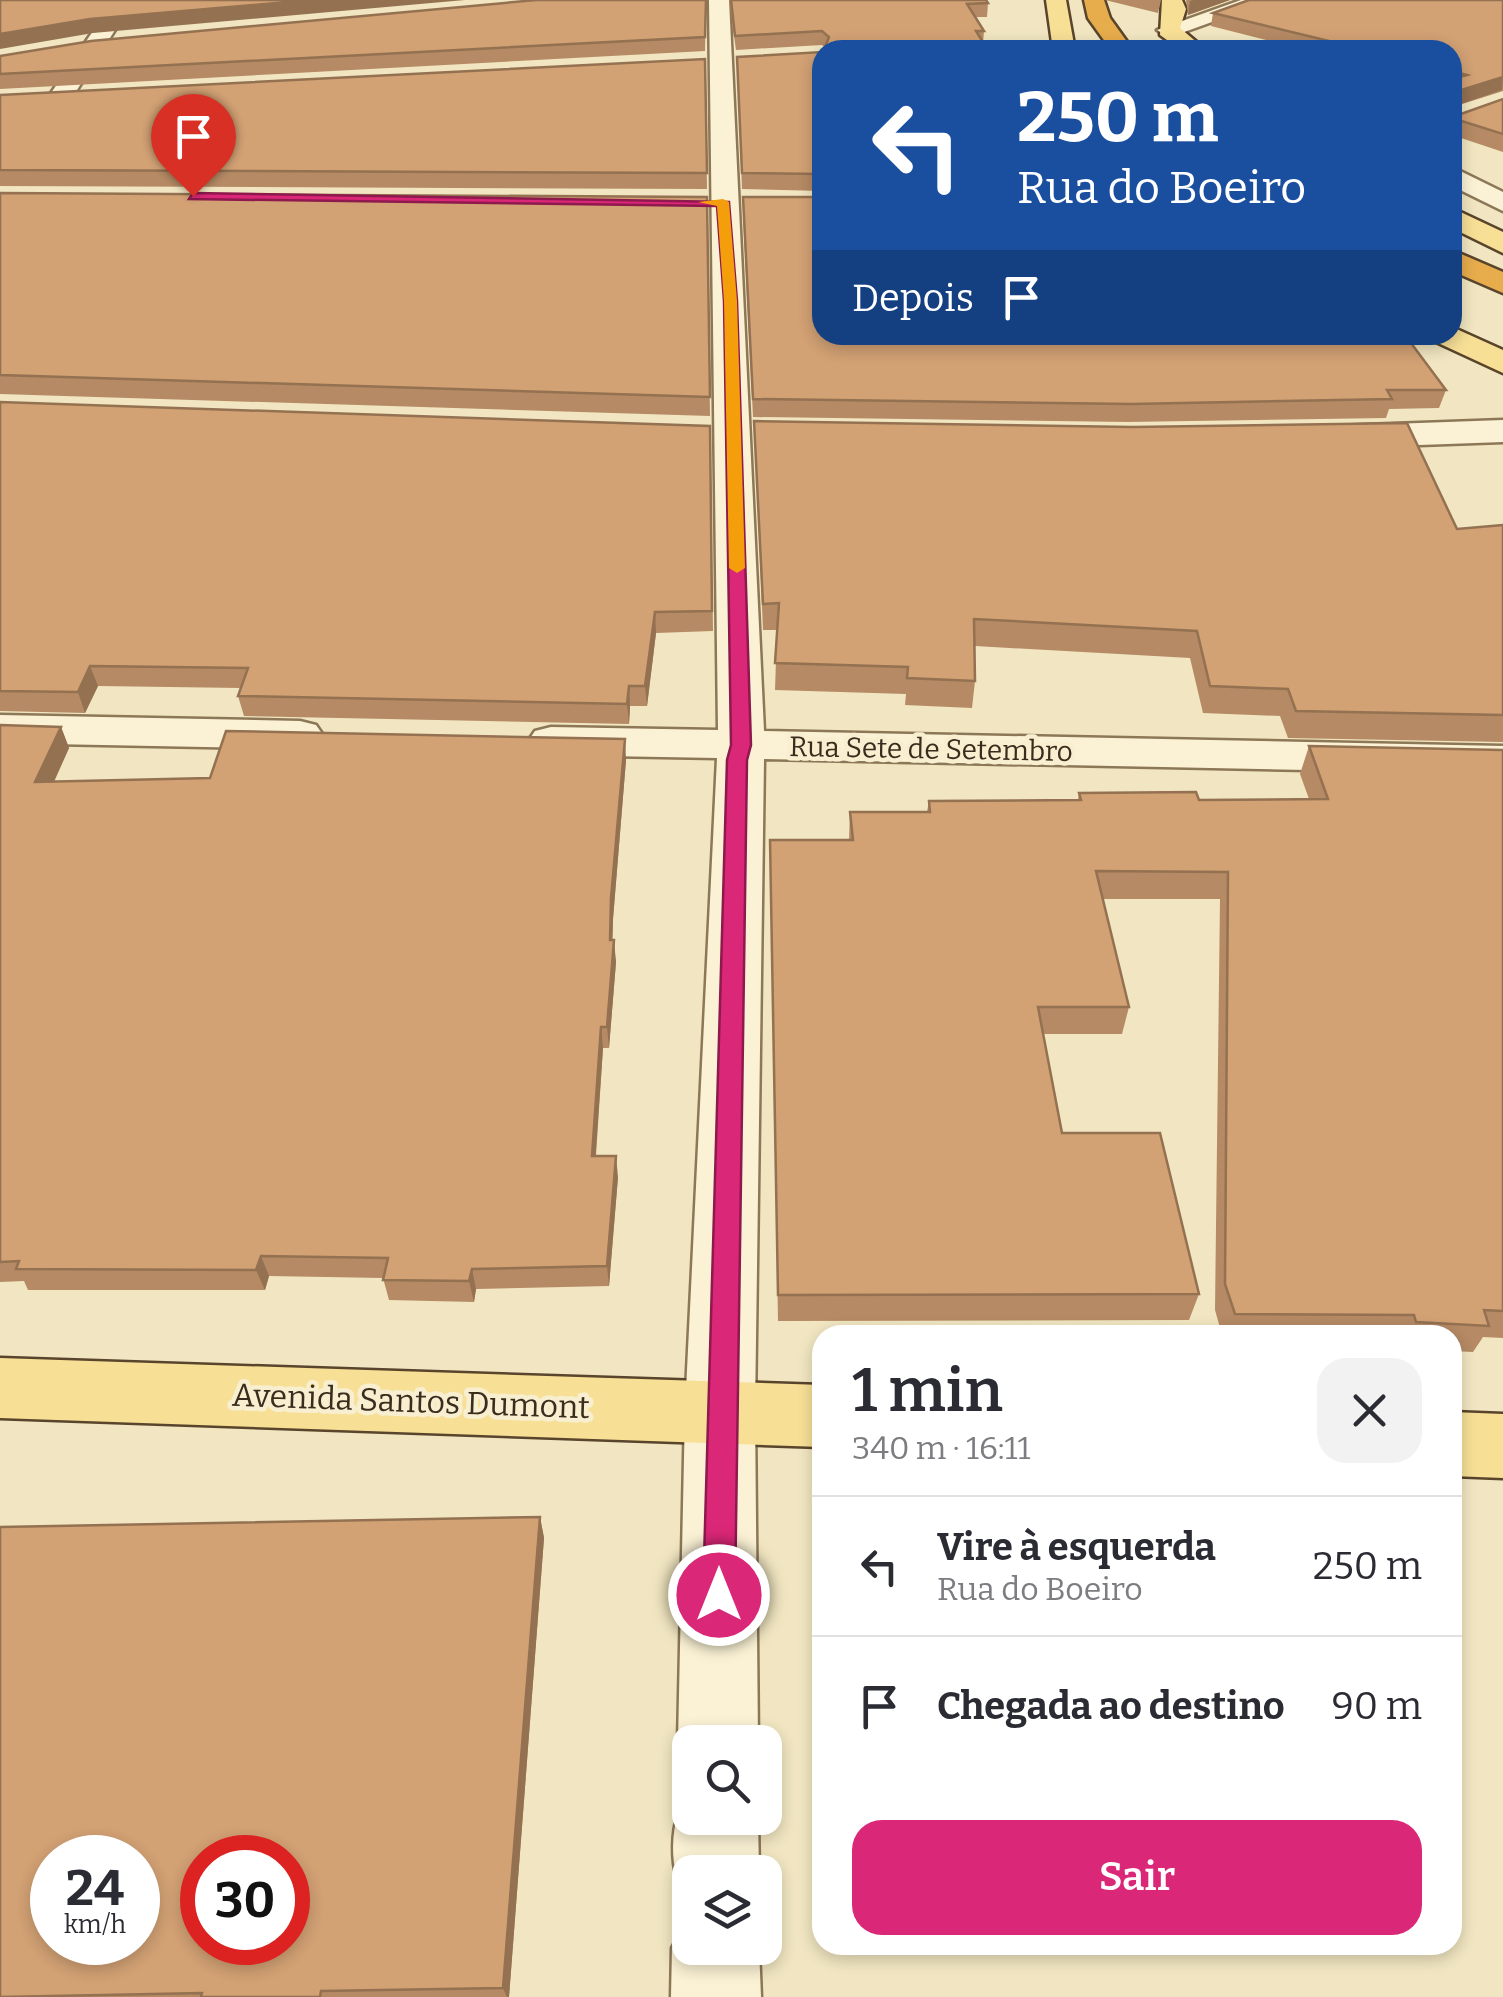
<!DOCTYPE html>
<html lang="pt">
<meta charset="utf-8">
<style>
body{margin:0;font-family:Bitter,serif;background:#f2f2f3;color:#2b2b33;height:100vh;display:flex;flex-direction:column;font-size:38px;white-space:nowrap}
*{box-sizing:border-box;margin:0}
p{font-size:32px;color:#7c7c81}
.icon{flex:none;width:55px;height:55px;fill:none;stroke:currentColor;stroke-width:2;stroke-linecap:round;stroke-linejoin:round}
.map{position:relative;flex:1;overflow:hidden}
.sheet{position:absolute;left:812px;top:1325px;width:650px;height:630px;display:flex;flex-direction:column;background:#fff;border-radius:30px;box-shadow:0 5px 15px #0003}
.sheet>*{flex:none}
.top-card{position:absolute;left:812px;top:40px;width:650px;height:305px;border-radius:30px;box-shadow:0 5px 15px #0003;background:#1a4fa0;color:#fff;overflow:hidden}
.tools{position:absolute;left:672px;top:1725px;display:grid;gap:20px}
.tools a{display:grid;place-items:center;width:110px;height:110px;border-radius:20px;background:#fff;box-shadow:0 5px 15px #0003;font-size:50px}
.speed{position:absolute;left:30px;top:1835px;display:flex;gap:20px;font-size:50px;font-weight:700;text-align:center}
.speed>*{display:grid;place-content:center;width:130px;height:130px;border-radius:50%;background:#fff;box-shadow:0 5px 15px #0003;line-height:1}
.speed small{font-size:25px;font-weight:400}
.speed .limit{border:15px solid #d22;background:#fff;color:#111}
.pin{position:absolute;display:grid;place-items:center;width:85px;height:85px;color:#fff;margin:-102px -42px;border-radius:50% 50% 50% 0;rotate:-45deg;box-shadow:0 0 10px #0007}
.pin .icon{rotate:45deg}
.me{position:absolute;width:110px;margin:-55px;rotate:0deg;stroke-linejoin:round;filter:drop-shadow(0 0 8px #0008)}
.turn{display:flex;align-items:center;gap:35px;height:210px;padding:0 40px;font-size:45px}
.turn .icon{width:130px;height:130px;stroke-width:2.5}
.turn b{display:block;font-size:70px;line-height:85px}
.then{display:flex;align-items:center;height:95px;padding:0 40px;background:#0003;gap:20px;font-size:38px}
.round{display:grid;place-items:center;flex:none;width:105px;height:105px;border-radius:30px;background:#f2f2f3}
.summary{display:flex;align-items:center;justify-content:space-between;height:170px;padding:0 40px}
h1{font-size:60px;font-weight:600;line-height:75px}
.action{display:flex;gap:20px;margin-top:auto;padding:20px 40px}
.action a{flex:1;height:115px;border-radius:30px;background:#db2777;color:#fff;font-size:40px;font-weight:600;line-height:115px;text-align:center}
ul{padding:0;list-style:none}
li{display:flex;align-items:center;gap:30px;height:140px;padding:0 40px;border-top:2px solid #e1e1e2}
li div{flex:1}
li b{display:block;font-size:38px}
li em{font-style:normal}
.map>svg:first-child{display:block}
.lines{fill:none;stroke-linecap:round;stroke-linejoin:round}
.minor-casing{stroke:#8c7757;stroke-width:5}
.major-casing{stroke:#59442c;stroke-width:5}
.highway-casing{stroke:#59442c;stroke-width:5}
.minor{fill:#fbf2d5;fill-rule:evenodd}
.major{fill:#f7df96;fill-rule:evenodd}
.highway{fill:#e7ac4c;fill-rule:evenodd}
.wall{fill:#b58a64}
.shaded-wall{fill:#937151}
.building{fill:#d2a174;stroke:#937151;stroke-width:2.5;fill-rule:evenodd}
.route{fill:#db2777;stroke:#8e194d;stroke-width:2.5}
.slow{fill:#f59e0b}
.labels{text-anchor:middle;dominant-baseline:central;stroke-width:9;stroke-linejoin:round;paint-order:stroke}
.street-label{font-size:28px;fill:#3b2d1d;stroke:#f8efd1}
.near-street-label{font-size:32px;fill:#3b2d1d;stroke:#f8efd1}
</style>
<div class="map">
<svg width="1503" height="1997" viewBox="0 0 1503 1997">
<rect width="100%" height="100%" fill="#f1e6c1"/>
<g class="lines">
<g class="minor-casing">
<g id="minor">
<path d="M114,0H134L70,101H52L49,96Z"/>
<path d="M709,0H729L764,731L1503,746V774L764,759L755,1411L758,1742H690V1771L678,1742L685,1411L717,758L551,755L535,751L528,741L535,731L551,727L718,730Z"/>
<path d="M1241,0H1273L1176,35L1168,37L1157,30Z"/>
<path d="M1452,167L1503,192V211L1452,186Z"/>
<path d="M1503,420V442L1336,448L1323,445L1318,437L1323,429L1336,426Z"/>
<path d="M0,715L300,721L316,725L323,735L316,745L300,749L0,743Z"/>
<path d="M690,1788V1818H758L759,1872H690V1903C666,1875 669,1817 690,1788Z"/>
<path d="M690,1915V1948H759L761,1997H671L672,1948Z"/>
</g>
</g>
<g class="major-casing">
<g id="major">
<path d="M1046,0H1066L1075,50H1053Z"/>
<path d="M1162,0H1182L1186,9L1180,28L1206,50H1181L1160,35Z"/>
<path d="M1452,208L1503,232V253L1452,228Z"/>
<path d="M1452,327L1503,350V373L1436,342L1431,335H1452Z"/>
<path d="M0,1358L822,1385V1447L0,1418Z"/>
<path d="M1452,1412L1503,1414V1478L1452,1476Z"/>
</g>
</g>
<g class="highway-casing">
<g id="highway">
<path d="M1084,0H1104L1110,18L1133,50H1111L1088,18Z"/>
<path d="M1452,250L1503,272V293L1452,271Z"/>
</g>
</g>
<use href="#minor" class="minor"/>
<use href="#major" class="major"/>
<use href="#highway" class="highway"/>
</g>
<g class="wall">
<path d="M706,0L705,51L0,89V56Z"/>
<path d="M729,0H986L988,3L987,17H976L984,31L983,43L825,48L822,45L736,50Z"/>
<path d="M1105,0H1161L1158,13Z"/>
<path d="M1186,0H1230L1188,15Z"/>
<path d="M1503,0V91L1453,107V112L1458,115L1503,99V152L1452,135V50H1305L1211,26L1213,13Z"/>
<path d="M822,52V191L742,189L737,57Z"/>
<path d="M705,59L707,189L0,186V95Z"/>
<path d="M0,193L707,197L710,416L0,394Z"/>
<path d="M743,214L1446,390L1439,408L1389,409L1386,418L1128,422L753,417Z"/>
<path d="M0,402L710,426L713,631L656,633L647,706H630L629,724L244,716L238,696L241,688L98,686L85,713L0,711Z"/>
<path d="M754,421L1457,529L1503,525V742L1288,738L1280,716L1203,713L1190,658L975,646V681L972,708L905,705L906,694L775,690L777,630H763Z"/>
<path d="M0,725L61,727L69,748L54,782L210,778L626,760L613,919L612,940L616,962L609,1048H603L596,1156L618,1177L609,1286L476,1289L474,1302L389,1300L383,1278L269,1276L265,1290H28L24,1281L0,1282Z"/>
<path d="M1309,746L1503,750V1338L1483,1337L1473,1352L1452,1351V1335H1222L1215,1310L1220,899H1103L1129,1007L1122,1034H1043L1062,1133L1199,1294L1189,1320L778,1321L770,840H849L850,812H927L929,801L1078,800L1079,793L1199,800L1309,799L1300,774Z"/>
<path d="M540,1517L544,1538L509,1997H0Z"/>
</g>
<g class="shaded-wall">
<path d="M312,0H465L93,33L0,49V34L90,19Z"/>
<path d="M1194,0H1230L1188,15L1190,1Z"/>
<path d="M1503,77L1502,90L1452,107L1455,92Z"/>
<path d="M655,612L656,633L647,706L645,686Z"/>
<path d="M90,666L98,686L85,713L78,692Z"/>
<path d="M629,686L630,706L629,724L627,704Z"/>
<path d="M61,727L69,748L44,803L35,782Z"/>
<path d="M625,739L626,760L613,919L612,962L610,940L611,898Z"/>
<path d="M614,940L616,962L609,1048L607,1027Z"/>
<path d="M601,1027L603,1048L594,1177L592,1156Z"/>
<path d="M616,1156L618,1177L609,1286L607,1266Z"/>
<path d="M261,1256L269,1276L265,1290L256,1270Z"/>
<path d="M472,1269L476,1289L474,1302L469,1281Z"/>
<path d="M540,1517L544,1538L509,1997H507L503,1988Z"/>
</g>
<g class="building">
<path d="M0,0H312L90,19L0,34Z"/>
<path d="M536,0H706L705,37L0,74V56L91,41Z"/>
<path d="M731,0H986L988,3L967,4L984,31H976L988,50H824L829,37L822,31L735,36Z"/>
<path d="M1249,0H1503V77L1455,92L1453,112L1458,115L1503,99V134L1452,118V79L1467,75L1452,71V50H1366L1213,13Z"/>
<path d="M822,52V174L742,173L737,57Z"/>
<path d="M705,59L707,173L0,170V95Z"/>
<path d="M0,193L707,197L710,397L0,375Z"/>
<path d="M743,197H822V335H1405L1446,390H1387L1392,399L1131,404L753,399Z"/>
<path d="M0,402L710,426L712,611L655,612L645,686H629L627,704L238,696L248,668L90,666L78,692L0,691Z"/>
<path d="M754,421L1133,427L1407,423L1457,529L1503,525V715L1296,711L1288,689L1210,686L1197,631L974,619L975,681L907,678L908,667L775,663L779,603L763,604Z"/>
<path d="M0,725L61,727L35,782L210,778L226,731L625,739L611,898L610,940H614L607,1027H601L592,1156H616L607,1266L472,1269L469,1281L383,1280L388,1258L261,1256L256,1270L16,1269L19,1261L0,1262Z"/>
<path d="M1309,746L1503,750V1311L1484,1310L1489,1326L1416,1322L1414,1315L1235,1314L1225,1284L1228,872L1096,871L1129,1007H1038L1062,1133H1160L1199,1294L778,1295L770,840H853L850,812H930L929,801L1081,800L1079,793L1196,792L1199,800L1328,799Z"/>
<path d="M540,1517L503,1988L321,1991L320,1997H201L202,1993L0,1997V1527ZM52,1858H138V1942H52ZM202,1858H288V1942H202Z"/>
</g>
<path class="route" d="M193,193L729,202L737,301L751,745L747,760L735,1595L730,1606L719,1611L708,1606L703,1595L727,760L731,745L724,301L717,206L189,199Z"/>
<path class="slow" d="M723,199L729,202L737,301L745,568L737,573L729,568L724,301L717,206L698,202Z"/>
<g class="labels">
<g class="street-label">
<text transform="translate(931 749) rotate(1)">Rua Sete de Setembro</text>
</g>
<g class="near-street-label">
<text transform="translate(411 1401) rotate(2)">Avenida Santos Dumont</text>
</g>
</g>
</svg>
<div class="tools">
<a><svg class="icon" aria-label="search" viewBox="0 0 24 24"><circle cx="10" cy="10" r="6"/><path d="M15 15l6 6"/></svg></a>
<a><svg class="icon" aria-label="layers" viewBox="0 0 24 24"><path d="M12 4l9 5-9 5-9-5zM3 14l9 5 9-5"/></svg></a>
</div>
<div class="speed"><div>24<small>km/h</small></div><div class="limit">30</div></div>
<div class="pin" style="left:193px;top:196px;background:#d93025"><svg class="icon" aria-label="arrive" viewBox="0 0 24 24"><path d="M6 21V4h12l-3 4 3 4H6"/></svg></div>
<svg class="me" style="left:719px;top:1595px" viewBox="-20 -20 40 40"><circle r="17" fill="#db2777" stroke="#fff" stroke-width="3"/><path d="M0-11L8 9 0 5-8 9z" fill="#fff"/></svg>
<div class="top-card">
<div class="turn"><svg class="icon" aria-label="left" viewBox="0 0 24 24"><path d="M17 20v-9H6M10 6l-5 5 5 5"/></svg><div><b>250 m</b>Rua do Boeiro</div></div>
<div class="then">Depois<svg class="icon" aria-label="arrive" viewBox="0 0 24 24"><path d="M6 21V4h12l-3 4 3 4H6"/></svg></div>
</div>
<section class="sheet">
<div class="summary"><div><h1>1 min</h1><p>340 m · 16:11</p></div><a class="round"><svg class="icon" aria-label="close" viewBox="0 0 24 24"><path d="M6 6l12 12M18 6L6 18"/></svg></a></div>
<ul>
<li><svg class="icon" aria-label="left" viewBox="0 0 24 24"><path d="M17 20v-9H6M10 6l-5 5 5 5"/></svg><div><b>Vire à esquerda</b><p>Rua do Boeiro</p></div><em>250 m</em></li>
<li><svg class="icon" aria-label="arrive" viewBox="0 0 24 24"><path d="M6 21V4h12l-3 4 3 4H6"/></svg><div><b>Chegada ao destino</b></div><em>90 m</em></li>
</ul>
<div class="action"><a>Sair</a></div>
</section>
</div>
